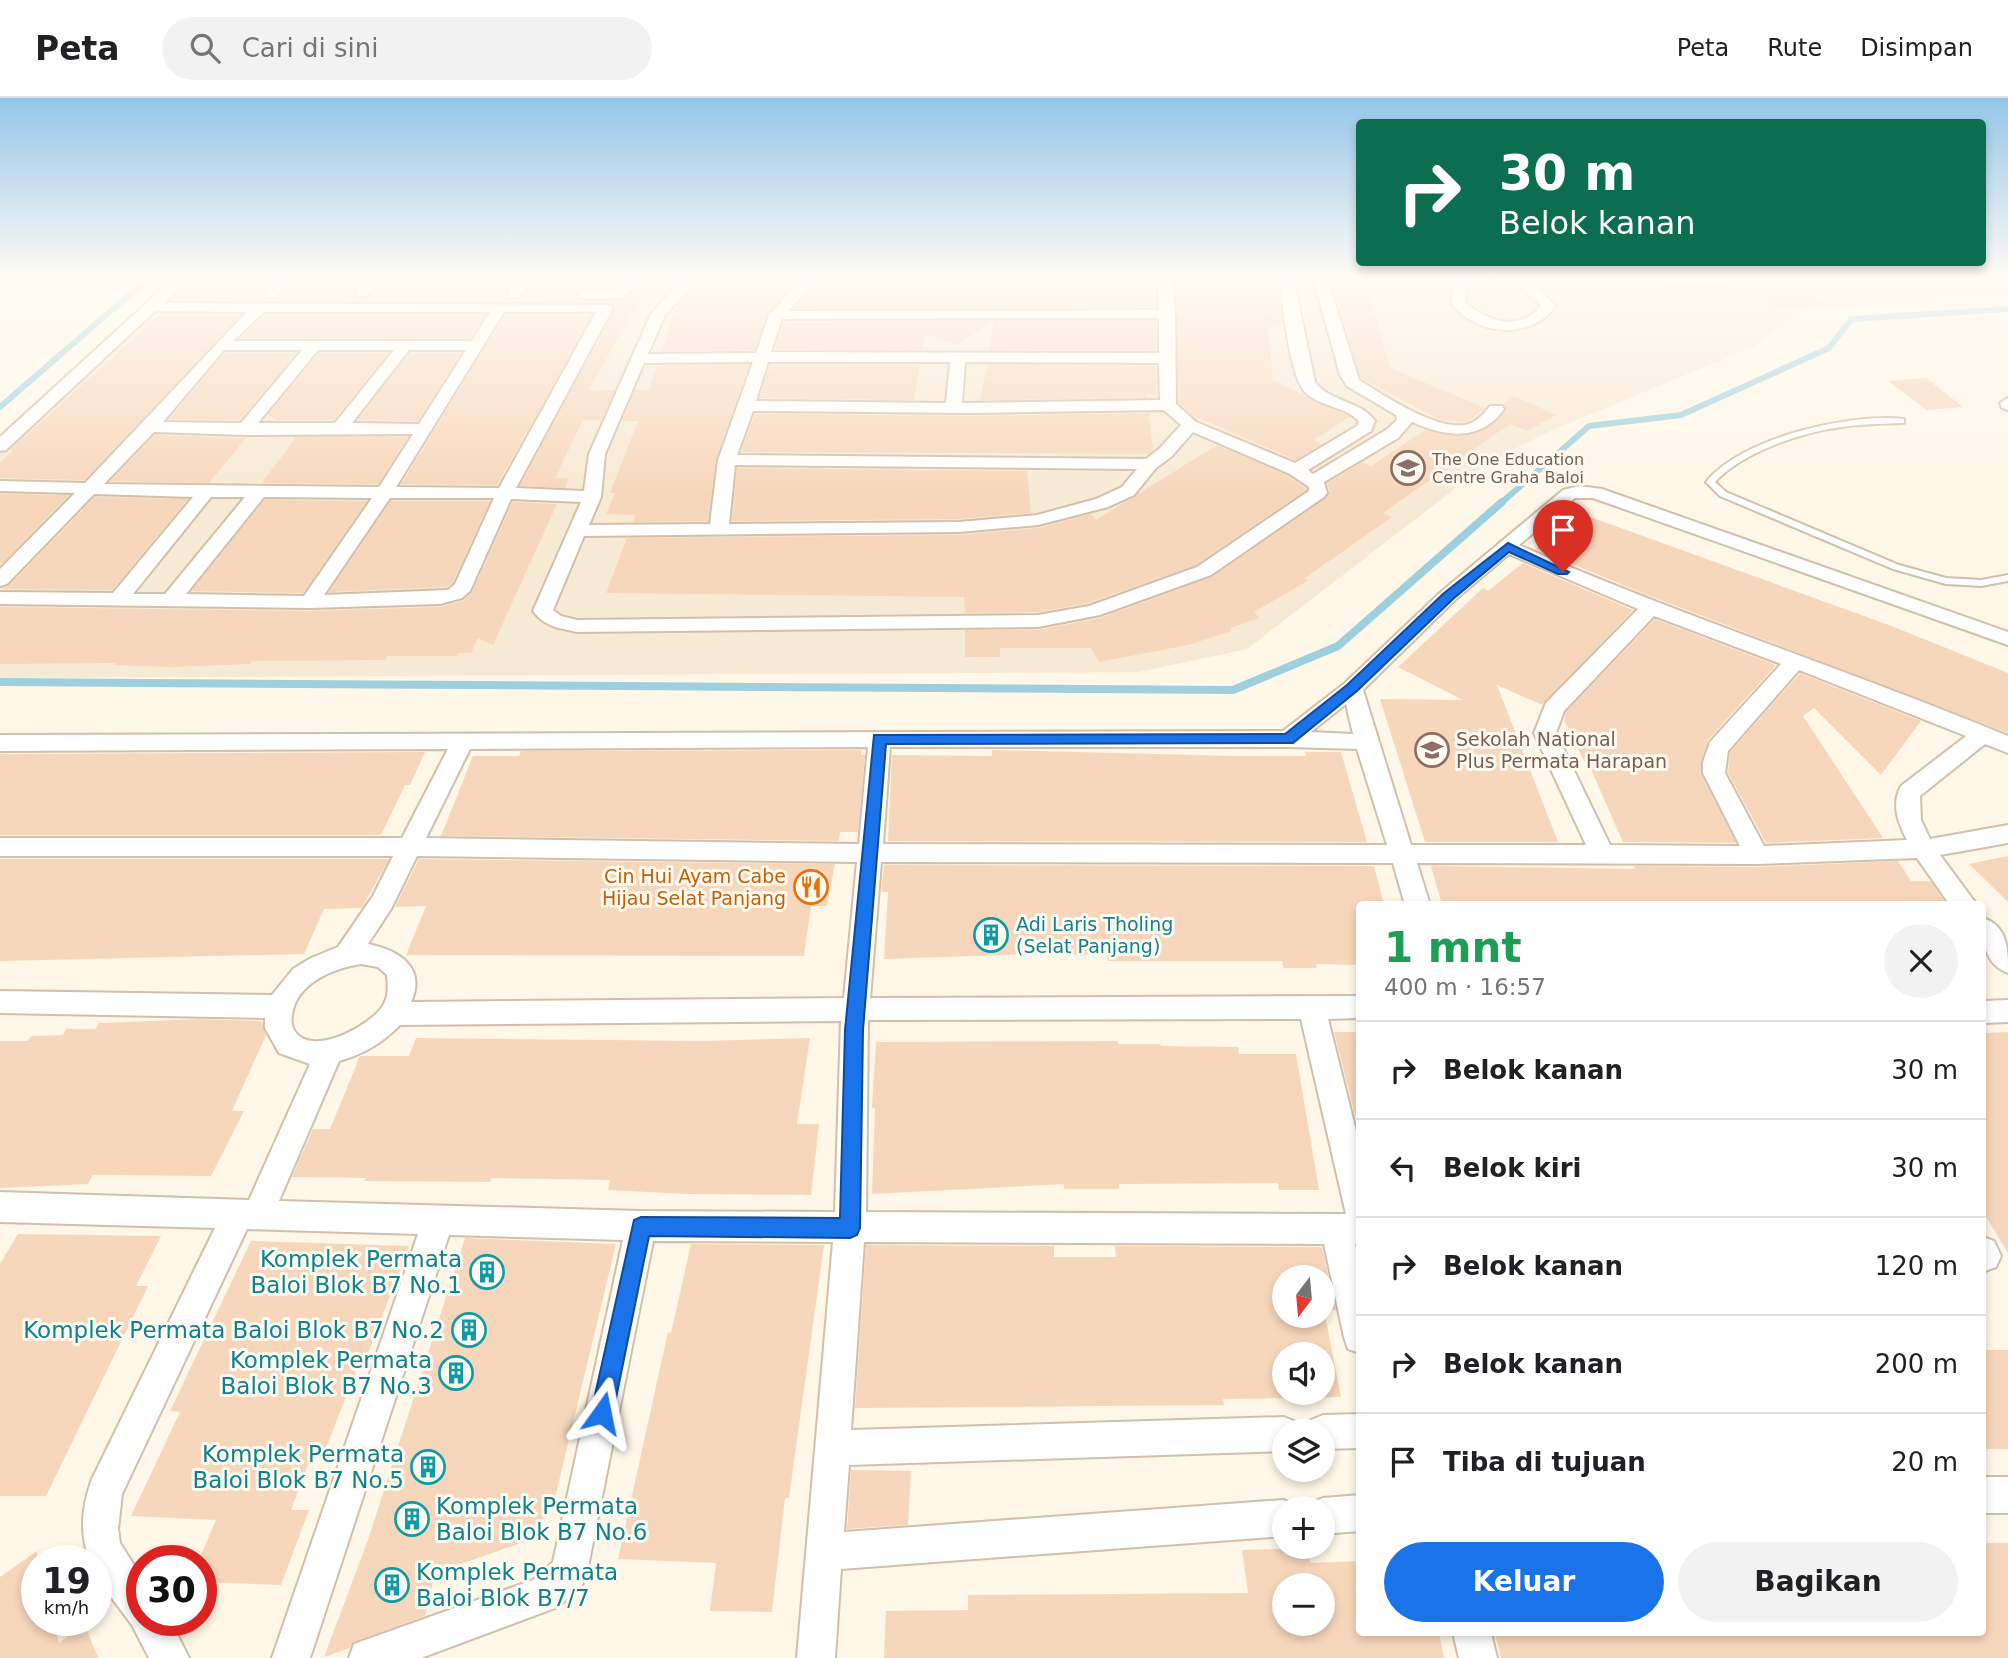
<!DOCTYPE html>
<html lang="id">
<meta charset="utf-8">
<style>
body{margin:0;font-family:"DejaVu Sans",sans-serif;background:#f2f2f2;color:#202124;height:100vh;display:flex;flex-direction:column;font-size:26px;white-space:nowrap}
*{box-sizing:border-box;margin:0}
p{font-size:23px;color:#757577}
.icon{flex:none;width:38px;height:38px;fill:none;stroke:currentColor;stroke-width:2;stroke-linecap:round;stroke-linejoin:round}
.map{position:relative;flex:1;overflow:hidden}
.drawer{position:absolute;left:1356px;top:803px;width:630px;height:735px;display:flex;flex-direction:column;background:#fff;border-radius:7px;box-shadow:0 4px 10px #0003}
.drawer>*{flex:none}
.top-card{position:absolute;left:1356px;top:21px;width:630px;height:147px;border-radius:7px;box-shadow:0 4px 10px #0003;background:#0b6e4f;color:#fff;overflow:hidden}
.needle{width:46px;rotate:196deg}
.fabs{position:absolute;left:1272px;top:1167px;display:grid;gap:14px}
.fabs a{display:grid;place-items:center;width:63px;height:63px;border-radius:50%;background:#fff;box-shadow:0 4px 10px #0003;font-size:35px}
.speed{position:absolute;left:21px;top:1447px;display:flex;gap:14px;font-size:35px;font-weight:700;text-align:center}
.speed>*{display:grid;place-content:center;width:91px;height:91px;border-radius:50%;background:#fff;box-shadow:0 4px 10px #0003;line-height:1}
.speed small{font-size:18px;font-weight:400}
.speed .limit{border:10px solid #d22;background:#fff;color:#111}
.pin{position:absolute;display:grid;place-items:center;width:60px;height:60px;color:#fff;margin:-72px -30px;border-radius:50% 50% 50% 0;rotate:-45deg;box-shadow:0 0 7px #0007}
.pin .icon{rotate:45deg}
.me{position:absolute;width:77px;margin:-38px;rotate:12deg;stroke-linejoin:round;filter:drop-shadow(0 0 5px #0008)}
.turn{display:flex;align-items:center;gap:24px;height:147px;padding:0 28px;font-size:32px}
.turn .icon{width:91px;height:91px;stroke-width:2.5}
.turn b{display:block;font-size:49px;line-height:60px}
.round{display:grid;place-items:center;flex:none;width:74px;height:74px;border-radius:37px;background:#f2f2f2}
.summary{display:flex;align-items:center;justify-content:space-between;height:119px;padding:0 28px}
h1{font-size:42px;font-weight:800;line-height:52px;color:#1e9e55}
.action{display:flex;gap:14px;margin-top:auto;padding:14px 28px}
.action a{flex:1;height:80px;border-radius:42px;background:#1a73e8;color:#fff;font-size:28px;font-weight:800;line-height:80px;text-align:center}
.action a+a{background:#f2f2f2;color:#202124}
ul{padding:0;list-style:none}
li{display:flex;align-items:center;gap:21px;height:98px;padding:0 28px;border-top:2px solid #e0e0e0}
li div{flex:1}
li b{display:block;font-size:26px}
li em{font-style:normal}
header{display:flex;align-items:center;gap:42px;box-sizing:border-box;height:98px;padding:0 35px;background:#fff;border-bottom:2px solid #e0e0e0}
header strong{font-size:33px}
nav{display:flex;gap:38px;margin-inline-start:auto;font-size:24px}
.search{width:490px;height:63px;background:#f2f2f2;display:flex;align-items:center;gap:18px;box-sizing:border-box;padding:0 24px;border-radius:38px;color:#757577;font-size:26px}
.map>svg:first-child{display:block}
.residential{fill:#f7ead4}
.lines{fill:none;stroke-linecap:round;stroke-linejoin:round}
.stream-far1{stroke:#9dcfde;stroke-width:6}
.stream{stroke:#9dcfde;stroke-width:8}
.building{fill:#f7d7bb;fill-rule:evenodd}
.service-casing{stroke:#d3bfaa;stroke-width:4}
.minor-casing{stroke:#d3bfaa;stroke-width:4}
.service{fill:#fff;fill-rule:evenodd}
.minor{fill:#fff;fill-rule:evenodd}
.route{fill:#1a73e8;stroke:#114b97;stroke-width:2}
.labels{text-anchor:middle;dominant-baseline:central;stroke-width:6;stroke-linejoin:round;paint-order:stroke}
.far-education-label{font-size:16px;fill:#785e54;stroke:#fffaef;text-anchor:start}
.education-label{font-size:19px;fill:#785e54;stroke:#fffaef;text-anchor:start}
.food-label{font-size:19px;fill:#c56008;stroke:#fffaef;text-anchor:end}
.culture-label{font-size:19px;fill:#0d838f;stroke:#fffaef;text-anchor:start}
.near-culture-label{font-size:23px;fill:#0d838f;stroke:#fffaef;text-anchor:end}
</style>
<header>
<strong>Peta</strong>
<div class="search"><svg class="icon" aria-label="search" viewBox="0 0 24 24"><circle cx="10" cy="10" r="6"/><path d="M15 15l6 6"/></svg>Cari di sini</div>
<nav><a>Peta</a><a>Rute</a><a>Disimpan</a></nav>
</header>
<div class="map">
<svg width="2008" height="1560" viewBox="0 0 2008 1560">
<rect width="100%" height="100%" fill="#fff7e7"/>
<path class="residential" d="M177,179H2008V197L1801,213L1753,249L1550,333L1491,363L1247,551L1139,574L0,580V341Z"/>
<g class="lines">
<g class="stream-far1">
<path d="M0,309L150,179"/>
<path d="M1500,406L1589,328L1681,317L1829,250L1851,221L2008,211"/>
</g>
<path class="stream" d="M0,584L1233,592L1338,548L1502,404"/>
</g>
<g class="building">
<path d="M204,179H275L261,196L266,202L278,201L296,179H363L352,195L357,201L369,200L384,179H519L506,191L505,199L508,202L520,201L540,179H625L612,190H586L578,195V199L586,204L622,203L647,179H652L589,292H615L601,322H583L555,380H569L565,390L520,388L615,211L613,206L176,202Z"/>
<path d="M702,179H795L799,181L767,215L754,252L661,253L676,209Z"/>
<path d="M872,179L1155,182L1156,209L794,210L821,181L871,182Z"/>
<path d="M1179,179H1276L1283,229L1268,228L1273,282L1349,319L1314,342L1322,346L1295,362L1192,317L1179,305L1175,182H1179Z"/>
<path d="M1330,179H1365L1390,270L1485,310L1483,312L1467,324L1441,322L1361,280Z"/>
<path d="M1771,179H1787L1824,207L1776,210L1746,187L1761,186Z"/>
<path d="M160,216L241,217L84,382L0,380V365L13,352H10Z"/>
<path d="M265,217H485L471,240H240Z"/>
<path d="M505,217H592L497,387L401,386Z"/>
<path d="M994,223L956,247L925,236L922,252L775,251L784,224Z"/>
<path d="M994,223H1156V252H989Z"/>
<path d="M225,255H296L240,322L169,321Z"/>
<path d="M319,255H388L334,322H276L268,317Z"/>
<path d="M410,255H461L418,323L357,322Z"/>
<path d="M749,267L716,361L708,423L633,424L635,417L606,416L615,395H610L638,323H622L635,292H649L657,268Z"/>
<path d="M770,267H920L914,302L760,300Z"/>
<path d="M987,267L1156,268L1157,299L1147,295V300L980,302Z"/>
<path d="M1926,280L1963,309L1927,312L1888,283Z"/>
<path d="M1514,298L1556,317L1527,333L1510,326L1383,415L1392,419L1305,480L1309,482L1254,514L1259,520L1230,530L1232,533L1188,547L1099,564L1091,550H1000V559H965V532H1038L1101,520L1212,479L1325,401L1330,394L1327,385L1362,364L1371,368L1425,332L1462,338L1485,331L1506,313L1503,306Z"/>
<path d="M1149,315L1153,353L1149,356L741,354L755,316L970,318Z"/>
<path d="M155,337L244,340H246L209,385L110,383Z"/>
<path d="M296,339H408L378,386L262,385Z"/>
<path d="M1217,347L1289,378L1306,392L1196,467L1088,505L1038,514L965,515L964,499L606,495L627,440L959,437L1038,430L1091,416L1096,422Z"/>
<path d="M737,370L1027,373L1031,415L959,421L732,423Z"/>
<path d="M0,396L69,397L3,465H0Z"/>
<path d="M95,399L188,401L112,492L2,491L9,488Z"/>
<path d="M265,402L367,403L303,495L191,493Z"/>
<path d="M391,403H490L453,484L447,489L329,494Z"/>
<path d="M513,404L557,406L493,547L478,540L471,555H458L456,558H387L385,562L252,563L250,566L173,569L114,567L116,565L0,566V509L310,513L440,509L463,503L472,494Z"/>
<path d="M1579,415L1889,527L2008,575V635L1642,495L1536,451L1556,432L1564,435Z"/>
<path d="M1523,465L1633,512L1542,607L1497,587L1558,744H1425L1380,601L1463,602L1398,569L1483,490L1488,493Z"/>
<path d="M1655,521L1776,567L1708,642L1701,663V676L1736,745L1623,744L1589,667H1586L1564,622L1566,614Z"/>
<path d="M1800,575L1921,623L1881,677L1814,610L1803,618L1883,740L1766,745L1728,675L1730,654Z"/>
<path d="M861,652V657H865L858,734H840L839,743L441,738L473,658H519L521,653Z"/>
<path d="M992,652L1236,658H1306L1305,654H1341L1367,744L888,743L892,657L992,658Z"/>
<path d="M425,654L410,687H405L381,737H0V656Z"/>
<path d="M2008,758V804L1969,766Z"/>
<path d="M0,761H389L362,810L324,811L304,856L0,863Z"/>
<path d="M419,761L835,766L827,808H811L804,858L406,857L426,808L395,809Z"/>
<path d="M1898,763L1911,783H1930L1947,807H1442L1431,768L1635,771L1634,768L1757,769Z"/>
<path d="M884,767L1374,768L1384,807H1360V867L1316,866L1317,870H1283L1282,863H1108L1107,857L1037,856L884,861L888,794H881Z"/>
<path d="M200,921L262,923L266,937L232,1013H244L211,1078L93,1077L88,1086L0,1090V943H28L31,938L63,937L66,931H96L99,925Z"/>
<path d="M1334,934H1360V1017L1355,1018Z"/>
<path d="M2008,934V1155L1983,1114V935Z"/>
<path d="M416,940L703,943L810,940L797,1026H819L811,1097L687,1096L608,1092L610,1082L491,1080L490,1084L364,1083L366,1080L292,1079L313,1031H330L360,958H409Z"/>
<path d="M1118,943V946H1160L1161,948L1238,949L1239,956H1296L1319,1092H1279L1278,1085L1119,1086V1091H1064V1086L872,1096L875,1010H872L876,944Z"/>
<path d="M18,1136L161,1138L136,1188H148L46,1398H0V1166Z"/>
<path d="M465,1140L616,1146L555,1400H549L538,1439L435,1475L425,1518L353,1544L350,1550L324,1559L368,1442Z"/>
<path d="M251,1143L409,1148L362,1271H357L322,1360L311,1359L291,1412H309L281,1487L201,1484V1457L216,1422L131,1418L180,1314L170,1313Z"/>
<path d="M691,1146L824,1147L789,1400H785L772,1514L710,1513L716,1465L618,1461L668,1234L671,1235Z"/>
<path d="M866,1147L1054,1148V1159H1116L1115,1148L1322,1149L1336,1212H1324L1341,1299L1223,1301L1224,1307L855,1310ZM1284,1180H1323V1218H1284ZM1284,1256H1323V1295H1284Z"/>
<rect x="1983" y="1252" width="25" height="99"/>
<path d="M851,1372L911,1373L908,1427L847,1431Z"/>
<path d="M1983,1445H2008V1560H1501L1495,1535H1983Z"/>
<path d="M1308,1450L1310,1465L1360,1463V1535H1439L1444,1560H884L886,1513L968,1512V1497L1248,1495L1242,1452ZM1284,1488H1323V1526H1284Z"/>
<path d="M37,1453V1522H52L59,1545L84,1525L98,1560H0V1479Z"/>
</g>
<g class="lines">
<g class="service-casing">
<g id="service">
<path d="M46,179H100L101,181L98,183Z"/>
<path d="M1904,321V325H1901C1881,326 1861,326 1842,329C1802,334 1742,354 1715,384L1726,394L1899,467L1946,480L1981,482L2008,477V483L1981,488L1946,486L1893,471L1720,398L1706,384C1741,340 1849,315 1904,321Z"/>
</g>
</g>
<g class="minor-casing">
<g id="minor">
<path d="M175,179H191L164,205L611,207L613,210L516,390L584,393L589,356L651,216L685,179H700L665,217L648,256L756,255L769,217L804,179H819L788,213L1159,212L1158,179H1172L1175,216L1176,306L1196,324L1295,365L1357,328L1359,323C1344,308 1321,309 1306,295C1289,278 1283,205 1279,179H1293L1315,284C1329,304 1360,302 1375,323L1371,333L1308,372L1313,376L1386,332L1397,322L1396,317L1347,288L1340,277L1313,179H1327L1359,282C1385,298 1433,331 1464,327C1475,326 1484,316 1490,308H1502L1504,311C1480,344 1446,339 1412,324L1398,340L1324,384L1327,395L1324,399L1211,477L1100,517L1038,529L577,534C559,530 545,529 533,513L581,404L511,401L470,493L462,500L440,506L310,510L0,506V494L113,495L193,399L94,396L7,486L0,488V471L75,395L0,393V383L85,385L247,214L155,213L6,352L0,353V339ZM264,214H490L472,243H233ZM504,214H596L499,390L396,389ZM1159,220V255L771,254L782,221ZM224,252H302L241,325L163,324ZM318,252H394L335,325H258ZM409,252H466L419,326L352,325ZM753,264L718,362L710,426L589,427L601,399L605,356L644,265ZM768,264H950L946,305L756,303ZM965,264L1159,265L1160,302L962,305ZM1164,312L1181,327L1159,351L1146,361L737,357L753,313L970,315ZM154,334L244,337L413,336L379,389L104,386ZM1193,334L1290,376L1309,389V393L1197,469L1089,508L1038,517L577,522L561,518L553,512L584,438L959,434L1038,427L1108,409L1134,397L1156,370L1171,359ZM735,367L1137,371L1122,389L1096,401L1037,417L959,424L729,426ZM211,399H245L165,496H133ZM264,399L372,400L304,498L186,496ZM390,400H494L455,486L448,492L324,497Z"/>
<path d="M279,179H294L276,199H266L264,196Z"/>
<path d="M367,179H382L367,198H357L355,195Z"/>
<path d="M523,179H538L518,199H508V193Z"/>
<path d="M629,179H645L622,200L586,201L579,197L586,193H613Z"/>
<path d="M1471,179H1493L1467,190L1465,204C1487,224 1520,234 1541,208L1511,179H1526L1556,208C1530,243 1477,238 1451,205L1455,185Z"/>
<path d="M1646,179H1768L1761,183C1733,185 1668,196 1646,179Z"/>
<path d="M2008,300V312L2002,310L2000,305Z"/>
<path d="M1579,388L1602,391L2008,534V547L1593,400H1575L1519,447C1680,518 1846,571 2008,638V655L1985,646L1920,698L1921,722L1930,741L2008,727V745L1940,757L1977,807H1950L1917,760L1757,766L1417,765L1430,807H1405L1393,765L881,764L870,900L1360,898V920L1328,921L1360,1049V1146H1355L1360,1167V1255L1348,1251L1344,1239L1324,1146L864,1144L851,1332L1284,1319L1296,1324L1300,1334H1284V1353L849,1367L844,1434L1284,1402L1298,1410H1284V1438L841,1471L835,1560H797L833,1144L653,1143L587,1474L582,1487L558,1509L421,1560H349L354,1546L533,1482L553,1464L623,1142L449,1137L310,1560H272L418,1136L247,1131L122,1396L118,1431L120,1445L142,1480V1522H170L189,1560H149L132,1527L99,1483L96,1463H90C79,1436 82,1408 92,1381L215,1130L0,1124V1094L249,1102L310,966L279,955L265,930V920L0,915V893L272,897L293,871L311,860L338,849L373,798L393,758H0V740H402L448,651L0,653V637L1283,633L1345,585L1441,494L1563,392ZM1509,456L1638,511L1546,605L1534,635L1586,747H1411L1363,592L1455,502ZM1654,518L1781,566L1710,644L1703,664V675L1740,748L1610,747L1556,635L1564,613ZM1799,572L1966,638L1901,688C1891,706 1898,725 1907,742L1764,748L1725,675L1728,653ZM1346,606L1353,636L1311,634ZM868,649L859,746L426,740L470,651ZM890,649H1288L1357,651L1387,747L883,746ZM417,758L857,764L844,900L411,904C427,869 398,852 368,846L391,811ZM361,866L378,869L387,877C388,889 389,899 382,909C370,927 318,956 298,937C292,932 291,924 292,917C296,885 334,870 361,866ZM1301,921L1346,1116L866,1114L868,922ZM841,923L835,1114L641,1113L279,1103L339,963C364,956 382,945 400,927Z"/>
<path d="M1983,820C2008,828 2008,852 2008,875C1984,866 1982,842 1983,820Z"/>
<path d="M2008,902V924L1983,925V903Z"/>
<path d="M1983,1139L1994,1143L2001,1158L1996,1169L1985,1173H1983Z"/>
<path d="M1360,1316V1350L1323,1351V1334H1306L1311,1322L1323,1317Z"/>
<rect x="1983" y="1379" width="25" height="36"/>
<path d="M1360,1397V1433L1323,1436V1410H1308L1310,1405L1323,1400Z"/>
<path d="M1453,1535H1491L1497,1560H1459Z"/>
</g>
</g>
<use href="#service" class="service"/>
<use href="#minor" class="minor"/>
</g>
<linearGradient id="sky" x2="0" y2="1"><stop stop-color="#95c6e9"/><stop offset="0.45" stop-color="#fffbf4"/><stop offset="1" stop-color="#fffbf4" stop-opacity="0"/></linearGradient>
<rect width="2008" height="398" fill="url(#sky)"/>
<path class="route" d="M1508,445L1569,474L1567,476H1558L1509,454L1453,501L1357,593L1293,645L886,646L863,932L860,1130L857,1137L850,1140L649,1138L613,1315L610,1323L602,1326L594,1323L591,1315L634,1122L641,1119L840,1120L845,932L874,637L1285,636L1347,587L1444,495Z"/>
<defs>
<g id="school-ring" transform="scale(1.75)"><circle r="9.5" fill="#fffaef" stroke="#8d6e63" stroke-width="1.5"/><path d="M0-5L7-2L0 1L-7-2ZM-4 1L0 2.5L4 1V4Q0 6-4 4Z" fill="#8d6e63"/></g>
<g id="restaurant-ring" transform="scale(1.75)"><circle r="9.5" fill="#fffaef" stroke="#e8710a" stroke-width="1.5"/><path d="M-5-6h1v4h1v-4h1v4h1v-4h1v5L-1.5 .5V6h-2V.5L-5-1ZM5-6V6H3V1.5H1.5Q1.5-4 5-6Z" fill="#e8710a"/></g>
<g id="building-ring" transform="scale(1.75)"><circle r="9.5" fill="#fffaef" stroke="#0f9aa8" stroke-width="1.5"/><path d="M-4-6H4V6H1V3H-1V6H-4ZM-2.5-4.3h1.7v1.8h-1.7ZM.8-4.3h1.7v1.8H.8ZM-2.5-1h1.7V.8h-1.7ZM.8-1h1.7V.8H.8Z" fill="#0f9aa8"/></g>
</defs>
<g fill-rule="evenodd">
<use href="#school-ring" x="1408" y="370"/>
<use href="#school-ring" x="1432" y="652"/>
<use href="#restaurant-ring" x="811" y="789"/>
<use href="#building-ring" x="991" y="837"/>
<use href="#building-ring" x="487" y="1174"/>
<use href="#building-ring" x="469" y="1232"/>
<use href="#building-ring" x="456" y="1275"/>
<use href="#building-ring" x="428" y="1369"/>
<use href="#building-ring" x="412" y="1421"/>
<use href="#building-ring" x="392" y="1487"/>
</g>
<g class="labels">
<g class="far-education-label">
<text x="1432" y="361">The One Education<tspan x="1432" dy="18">Centre Graha Baloi</tspan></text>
</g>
<g class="education-label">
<text x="1456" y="641">Sekolah National<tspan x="1456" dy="22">Plus Permata Harapan</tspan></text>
</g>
<g class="food-label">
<text x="786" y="778">Cin Hui Ayam Cabe<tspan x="786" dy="22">Hijau Selat Panjang</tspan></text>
</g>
<g class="culture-label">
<text x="1016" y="826">Adi Laris Tholing<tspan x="1016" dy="22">(Selat Panjang)</tspan></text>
</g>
<g class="near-culture-label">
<text x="462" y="1161">Komplek Permata<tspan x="462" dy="26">Baloi Blok B7 No.1</tspan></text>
<text x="444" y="1232">Komplek Permata Baloi Blok B7 No.2</text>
<text x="432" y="1262">Komplek Permata<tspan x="432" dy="26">Baloi Blok B7 No.3</tspan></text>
<text x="404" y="1356">Komplek Permata<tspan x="404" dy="26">Baloi Blok B7 No.5</tspan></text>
<text x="436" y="1408" text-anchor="start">Komplek Permata<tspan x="436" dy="26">Baloi Blok B7 No.6</tspan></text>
<text x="416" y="1474" text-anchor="start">Komplek Permata<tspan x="416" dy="26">Baloi Blok B7/7</tspan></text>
</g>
</g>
</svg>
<div class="fabs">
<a><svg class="needle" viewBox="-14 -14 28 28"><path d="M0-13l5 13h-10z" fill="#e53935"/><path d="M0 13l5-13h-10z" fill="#757577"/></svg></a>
<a><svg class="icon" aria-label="sound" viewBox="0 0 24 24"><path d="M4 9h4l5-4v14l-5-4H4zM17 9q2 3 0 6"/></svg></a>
<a><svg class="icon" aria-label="layers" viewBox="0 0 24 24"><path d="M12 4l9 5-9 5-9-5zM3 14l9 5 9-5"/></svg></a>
<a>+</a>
<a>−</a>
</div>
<div class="speed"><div>19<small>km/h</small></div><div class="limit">30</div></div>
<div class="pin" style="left:1563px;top:474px;background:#d93025"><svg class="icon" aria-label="arrive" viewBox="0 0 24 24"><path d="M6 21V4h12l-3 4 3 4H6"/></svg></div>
<svg class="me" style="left:602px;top:1315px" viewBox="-20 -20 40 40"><path d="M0-17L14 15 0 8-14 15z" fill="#1a73e8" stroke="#fff" stroke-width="4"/></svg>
<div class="top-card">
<div class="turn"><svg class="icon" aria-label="right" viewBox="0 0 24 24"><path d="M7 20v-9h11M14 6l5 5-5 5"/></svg><div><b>30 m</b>Belok kanan</div></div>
</div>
<section class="drawer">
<div class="summary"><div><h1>1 mnt</h1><p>400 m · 16:57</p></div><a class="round"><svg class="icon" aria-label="close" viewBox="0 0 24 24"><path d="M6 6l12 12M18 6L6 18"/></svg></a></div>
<ul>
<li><svg class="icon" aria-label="right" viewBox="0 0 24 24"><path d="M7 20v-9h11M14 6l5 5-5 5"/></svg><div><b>Belok kanan</b></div><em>30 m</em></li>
<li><svg class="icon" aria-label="left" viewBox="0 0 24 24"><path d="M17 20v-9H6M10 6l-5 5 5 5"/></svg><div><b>Belok kiri</b></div><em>30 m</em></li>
<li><svg class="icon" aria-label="right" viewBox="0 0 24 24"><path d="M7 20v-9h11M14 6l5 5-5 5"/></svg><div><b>Belok kanan</b></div><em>120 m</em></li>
<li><svg class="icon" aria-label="right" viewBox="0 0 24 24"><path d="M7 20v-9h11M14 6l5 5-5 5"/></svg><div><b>Belok kanan</b></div><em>200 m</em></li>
<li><svg class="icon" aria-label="arrive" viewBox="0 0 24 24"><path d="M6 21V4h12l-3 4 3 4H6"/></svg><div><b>Tiba di tujuan</b></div><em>20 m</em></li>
</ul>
<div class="action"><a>Keluar</a><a>Bagikan</a></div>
</section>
</div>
